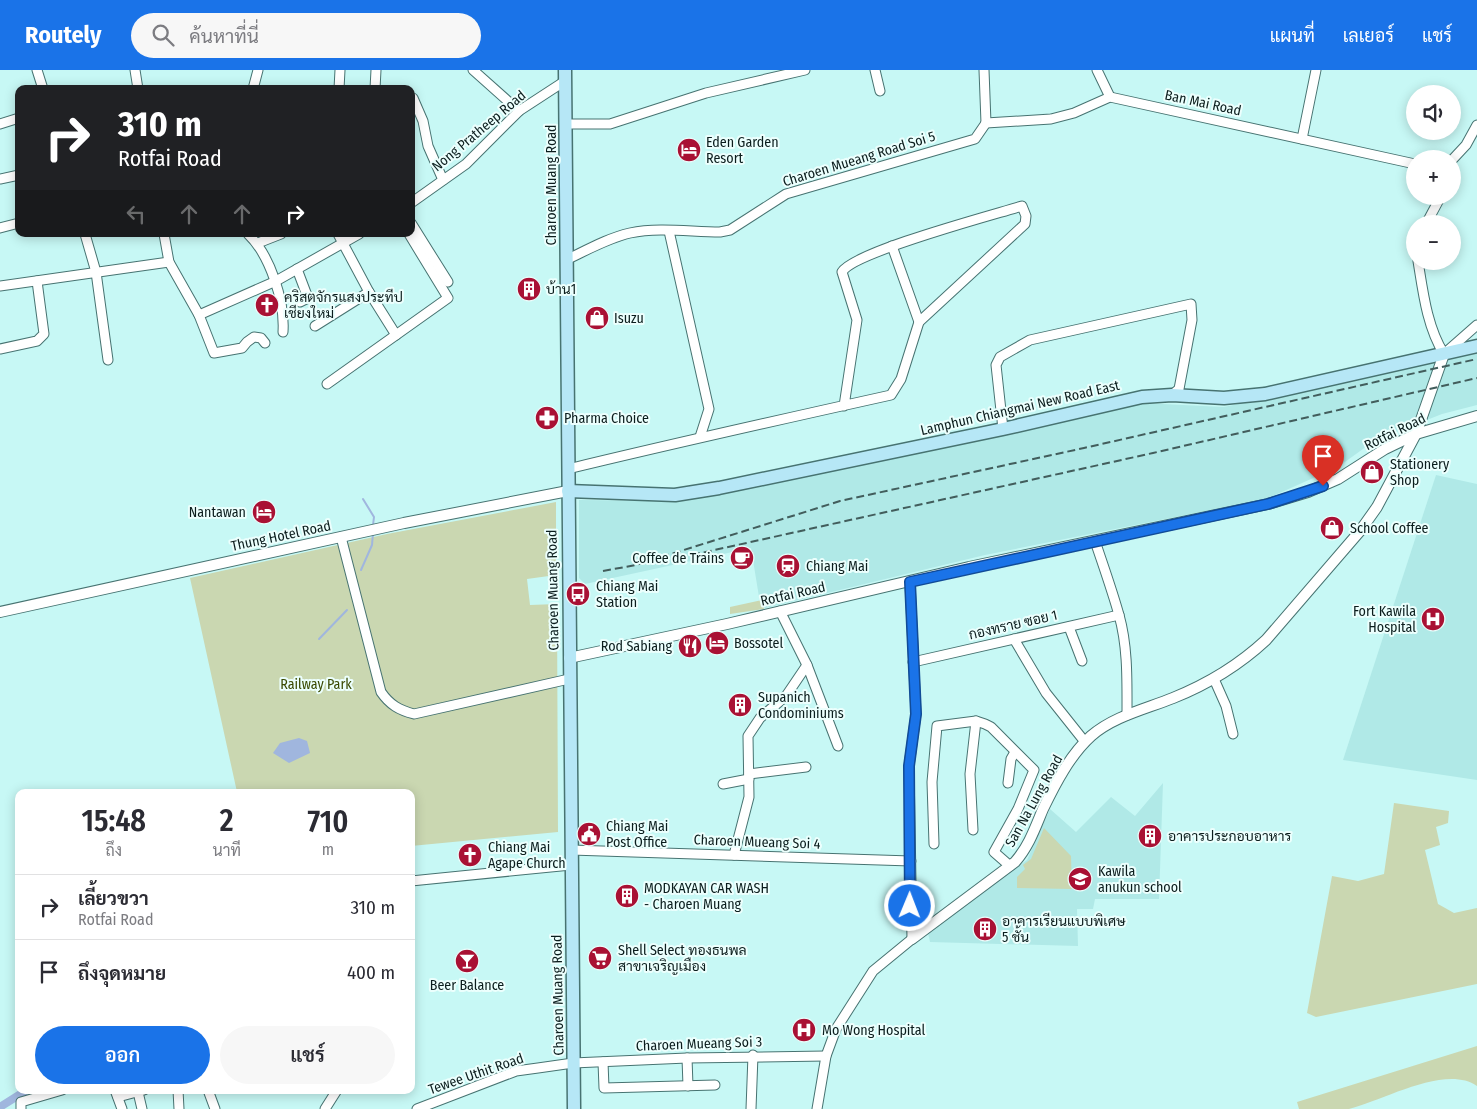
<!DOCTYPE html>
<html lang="th">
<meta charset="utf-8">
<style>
body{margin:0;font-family:"Fira Sans Condensed",Sarabun,sans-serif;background:#f7f7f7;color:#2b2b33;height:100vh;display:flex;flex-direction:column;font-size:19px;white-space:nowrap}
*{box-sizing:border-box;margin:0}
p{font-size:16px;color:#7c7c81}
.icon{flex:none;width:28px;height:28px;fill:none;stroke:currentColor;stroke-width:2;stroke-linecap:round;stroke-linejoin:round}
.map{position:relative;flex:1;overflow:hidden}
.details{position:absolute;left:15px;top:719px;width:400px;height:305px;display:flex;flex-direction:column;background:#fff;border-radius:10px;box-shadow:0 2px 12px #0003}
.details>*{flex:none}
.top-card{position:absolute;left:15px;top:15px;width:400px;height:152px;border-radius:10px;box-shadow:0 2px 12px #0003;background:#202124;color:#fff;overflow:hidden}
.controls{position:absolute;left:1406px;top:15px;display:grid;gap:10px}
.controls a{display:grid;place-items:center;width:55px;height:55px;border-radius:50%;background:#fff;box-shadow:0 2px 12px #0003;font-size:25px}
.pin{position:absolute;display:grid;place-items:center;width:42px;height:42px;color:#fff;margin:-51px -21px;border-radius:50% 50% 50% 0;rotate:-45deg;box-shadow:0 0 5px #0007}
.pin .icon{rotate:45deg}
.me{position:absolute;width:55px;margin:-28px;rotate:1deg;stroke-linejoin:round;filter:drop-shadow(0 0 4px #0008)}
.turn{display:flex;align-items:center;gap:18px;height:105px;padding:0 20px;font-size:22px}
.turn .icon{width:65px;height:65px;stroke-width:2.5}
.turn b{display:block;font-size:35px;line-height:42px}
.lanes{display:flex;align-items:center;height:48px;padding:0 20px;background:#0003;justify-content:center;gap:25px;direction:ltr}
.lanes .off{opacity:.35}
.eta{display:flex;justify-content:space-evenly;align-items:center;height:85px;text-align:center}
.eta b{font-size:30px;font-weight:600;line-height:35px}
.button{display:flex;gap:10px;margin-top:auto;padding:10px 20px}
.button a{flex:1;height:58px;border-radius:30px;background:#1a73e8;color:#fff;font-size:20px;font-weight:600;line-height:58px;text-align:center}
.button a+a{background:#f7f7f7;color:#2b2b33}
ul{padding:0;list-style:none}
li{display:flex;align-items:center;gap:15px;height:65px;padding:0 20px;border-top:1px solid #e1e1e2}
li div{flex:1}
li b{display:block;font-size:19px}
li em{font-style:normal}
header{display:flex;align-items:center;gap:30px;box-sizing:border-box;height:70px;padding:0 25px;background:#1a73e8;color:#fff}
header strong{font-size:24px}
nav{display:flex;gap:28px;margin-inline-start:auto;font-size:18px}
.search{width:350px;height:45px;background:#f7f7f7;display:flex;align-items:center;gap:12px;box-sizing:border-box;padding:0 18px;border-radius:28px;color:#7c7c81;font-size:19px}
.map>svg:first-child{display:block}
.built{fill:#b0e9e7}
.green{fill:#cad7b1}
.water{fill:#a0b6de}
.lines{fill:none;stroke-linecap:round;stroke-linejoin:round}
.stream{stroke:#a0b6de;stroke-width:2}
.canal{stroke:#a0b6de;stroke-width:8}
.minor-casing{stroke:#477371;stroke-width:11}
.tertiary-casing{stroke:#477371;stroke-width:12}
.secondary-casing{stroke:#477371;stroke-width:15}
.minor{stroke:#fff;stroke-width:9}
.tertiary{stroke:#fff;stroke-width:10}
.secondary{stroke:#b6e7f6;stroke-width:12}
.rail{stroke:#425d5c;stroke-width:2;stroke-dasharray:8 4;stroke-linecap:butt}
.route-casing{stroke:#114b97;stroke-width:12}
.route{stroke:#1a73e8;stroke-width:9}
.labels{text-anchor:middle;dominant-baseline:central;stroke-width:4;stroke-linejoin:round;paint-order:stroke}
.street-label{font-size:14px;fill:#0b1d1d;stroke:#ecfffd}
.poi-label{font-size:14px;fill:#0b1d1d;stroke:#ecfffd;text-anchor:start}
.park-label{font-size:14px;fill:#394900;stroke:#ecfffd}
</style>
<header>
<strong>Routely</strong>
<div class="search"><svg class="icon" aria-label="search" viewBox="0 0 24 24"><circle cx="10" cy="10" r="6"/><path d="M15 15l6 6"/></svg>ค้นหาที่นี่</div>
<nav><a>แผนที่</a><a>เลเยอร์</a><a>แชร์</a></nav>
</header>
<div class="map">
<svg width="1477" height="1039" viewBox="0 0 1477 1039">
<rect width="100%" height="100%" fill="#c7f8f5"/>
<g class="built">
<path d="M1477,281V335L1442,344L1374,371L1338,397L1266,429L985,485L761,539L751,478L585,514L579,508V430L676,431L948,377L1142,333L1224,337Z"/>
<path d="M1436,405L1477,414V710L1343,690Z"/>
<path d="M1163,713L1159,829H1095L1093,839H1077L1078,876L930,872L928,863L1027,790L1050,739L1076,762L1111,727L1135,746Z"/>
</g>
<g class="green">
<path d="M556,432V505L527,509L530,535L557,534L558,762L411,776V722H237L190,508L387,464Z"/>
<path d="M762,530L764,539L730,544V537Z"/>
<path d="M1394,733L1449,741L1448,753L1436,757L1440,775L1425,780L1438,834L1454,843L1477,838V914L1316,947L1307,943L1332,806L1358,811L1384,804Z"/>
<path d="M1044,758L1071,786L1072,819L1017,818V807L1025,799L1023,795L1031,789Z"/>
<path d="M1477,976V1016C1445,994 1383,1031 1349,1039C1334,1039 1314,1039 1299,1039L1297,1032Z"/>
</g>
<path class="water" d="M299,668L307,671L310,683L289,693L273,683L280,673Z"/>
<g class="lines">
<g class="stream">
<path d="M363,429L374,447L373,455"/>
<path d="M361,500L372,475L373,463"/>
<path d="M319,569L347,540"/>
</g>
<path class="canal" d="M0,1037L27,1020"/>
<g class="minor-casing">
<g id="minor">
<path d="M37,0L43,19"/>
<path d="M135,0L138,19"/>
<path d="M473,0L519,41"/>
<path d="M875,0L880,21"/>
<path d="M984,0L986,53"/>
<path d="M1097,0L1110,27"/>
<path d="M253,19L258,0"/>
<path d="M339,19L340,0"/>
<path d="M375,19L376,0"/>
<path d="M413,28L423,51L428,76L443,110"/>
<path d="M986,53L1051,49L1074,43L1110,27L1415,94"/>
<path d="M0,54L19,48"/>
<path d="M565,54H610L706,23L805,0"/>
<path d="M1302,69L1316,0"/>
<path d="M1452,90L1466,75L1477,55"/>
<path d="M0,109L19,105"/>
<path d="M411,133L466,94L519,41L565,11"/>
<path d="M411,153L448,212"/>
<path d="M1426,154L1441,126"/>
<path d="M0,158L19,153"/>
<path d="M669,161L709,339L700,367"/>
<path d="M85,164L96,202L108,290"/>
<path d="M164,164L169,192L199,245L214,283L242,278L247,272L254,267L261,268L265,273"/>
<path d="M248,164C270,185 285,231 283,262"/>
<path d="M338,164L369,222L396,265"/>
<path d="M258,173L281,164"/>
<path d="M892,176L919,252"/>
<path d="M566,190C587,180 608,168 630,163C659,157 691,162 720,162L730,160L786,124L975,69L986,53"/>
<path d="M1418,191C1423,222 1427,257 1444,284L1477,255"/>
<path d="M297,199L308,228L300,232"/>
<path d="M0,216L169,192"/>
<path d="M199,245L276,211L359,164"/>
<path d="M315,256L369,222"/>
<path d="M0,279L37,271L44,264L37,211"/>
<path d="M327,314L448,228L409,164"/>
<path d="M1003,359L996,295L1000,287L1030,270L1191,234L1192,250L1179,319L1172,325"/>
<path d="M568,399C675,373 783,349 891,325L901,309L919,252L1025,154L1026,146L1022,136C993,145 853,182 842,202L857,250L844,336"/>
<path d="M341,467L381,622C390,635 399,640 414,644L569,609"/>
<path d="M1095,471C1103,495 1112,520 1119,545C1128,577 1127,611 1127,645"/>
<path d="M780,541L807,595L838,676"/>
<path d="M1069,557L1082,591"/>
<path d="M1014,569L1046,623L1085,672"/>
<path d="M913,592L1119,545"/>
<path d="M1214,609L1226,636L1233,664"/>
<path d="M749,704L806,697"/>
<path d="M1008,713L1011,689L1015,682"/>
<path d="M723,714L749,709"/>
<path d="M973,760L970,704L976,651"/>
<path d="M934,774L932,712L937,656L976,651L985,654L991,657L1034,700L1018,739L994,782L1010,796"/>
<path d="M571,780L911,791"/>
<path d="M734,785L749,727L748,666L760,648L786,626L807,595"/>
<path d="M411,811L571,795"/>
<path d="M687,988L688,1016"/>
<path d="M603,992L604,1018L715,1015"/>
<path d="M115,1020L122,1039"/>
<path d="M178,1020L179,1039"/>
<path d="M208,1020L215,1039"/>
<path d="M138,1022L142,1039"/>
<path d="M118,1027L144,1020"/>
<path d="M21,1039V1032L62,1020"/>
<path d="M325,1039L337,1020"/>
<path d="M417,1039L516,1001L538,998L573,993L687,988L826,986"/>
<path d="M751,1039L753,985"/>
<path d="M817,1039L826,986L836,959L873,901L912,869L909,696L916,644L910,512"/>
</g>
</g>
<g class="tertiary-casing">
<g id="tertiary">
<path d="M0,542L404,453L568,421"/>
<path d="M569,588L727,554L969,497L1268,434L1308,422L1338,409L1385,379L1416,364L1477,346"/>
<path d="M912,869L1015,792C1029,776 1035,758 1043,739C1055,714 1070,685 1091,666C1114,646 1146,639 1173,628C1208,614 1238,596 1266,570L1360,461L1377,437L1416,364L1444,284"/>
</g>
</g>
<g class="secondary-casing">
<g id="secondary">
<path d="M565,0L574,1039"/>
<path d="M568,421L675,425L719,418L1003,359L1142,327L1172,325L1224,328L1265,324L1477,276"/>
</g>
</g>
<use href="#minor" class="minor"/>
<use href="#tertiary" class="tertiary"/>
<use href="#secondary" class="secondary"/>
<g class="rail">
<path d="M692,485L1153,383L1477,308"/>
<path d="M603,501L636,495L840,431L1084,378L1477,289"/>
</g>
</g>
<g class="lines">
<g class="route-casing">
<path id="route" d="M910,836L909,696L916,644L910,512L1268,434L1323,416"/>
</g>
<use href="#route" class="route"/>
</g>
<defs>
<g id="hotel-disc" transform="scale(1.25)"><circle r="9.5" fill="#a91134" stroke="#ecfffd"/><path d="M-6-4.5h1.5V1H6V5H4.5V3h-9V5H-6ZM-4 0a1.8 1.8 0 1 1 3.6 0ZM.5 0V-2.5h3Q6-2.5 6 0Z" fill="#fff"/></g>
<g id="building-disc" transform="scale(1.25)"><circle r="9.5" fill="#a91134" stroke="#ecfffd"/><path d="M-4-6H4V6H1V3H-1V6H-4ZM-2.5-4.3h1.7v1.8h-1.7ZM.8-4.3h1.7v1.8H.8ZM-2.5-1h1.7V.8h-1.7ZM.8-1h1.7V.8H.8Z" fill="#fff"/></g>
<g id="church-disc" transform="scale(1.25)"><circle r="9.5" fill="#a91134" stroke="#ecfffd"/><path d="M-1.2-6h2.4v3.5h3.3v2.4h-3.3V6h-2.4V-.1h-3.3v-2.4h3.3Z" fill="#fff"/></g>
<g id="shop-disc" transform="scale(1.25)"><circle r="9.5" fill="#a91134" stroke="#ecfffd"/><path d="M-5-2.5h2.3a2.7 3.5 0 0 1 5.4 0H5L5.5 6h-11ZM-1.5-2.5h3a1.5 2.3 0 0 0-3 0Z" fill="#fff"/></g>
<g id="pharmacy-disc" transform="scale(1.25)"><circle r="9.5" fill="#a91134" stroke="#ecfffd"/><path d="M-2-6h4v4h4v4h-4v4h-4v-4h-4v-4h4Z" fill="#fff"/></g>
<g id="cafe-disc" transform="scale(1.25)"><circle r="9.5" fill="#a91134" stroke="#ecfffd"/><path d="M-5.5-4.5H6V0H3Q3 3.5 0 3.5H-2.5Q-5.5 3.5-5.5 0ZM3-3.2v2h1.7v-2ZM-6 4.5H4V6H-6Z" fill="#fff"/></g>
<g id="station-disc" transform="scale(1.25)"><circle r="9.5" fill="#a91134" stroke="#ecfffd"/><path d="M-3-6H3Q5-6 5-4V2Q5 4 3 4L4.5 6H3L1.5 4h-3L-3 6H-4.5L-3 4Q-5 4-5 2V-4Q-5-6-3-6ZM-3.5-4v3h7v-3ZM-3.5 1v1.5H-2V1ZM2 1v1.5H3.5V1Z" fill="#fff"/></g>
<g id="bus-disc" transform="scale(1.25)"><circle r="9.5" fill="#a91134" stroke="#ecfffd"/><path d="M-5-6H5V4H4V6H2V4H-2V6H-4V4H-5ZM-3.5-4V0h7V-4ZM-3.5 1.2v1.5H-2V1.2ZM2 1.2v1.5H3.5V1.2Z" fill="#fff"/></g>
<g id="hospital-disc" transform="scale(1.25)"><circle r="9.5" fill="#a91134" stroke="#ecfffd"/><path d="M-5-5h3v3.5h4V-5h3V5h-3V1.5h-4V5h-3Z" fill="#fff"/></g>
<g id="restaurant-disc" transform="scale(1.25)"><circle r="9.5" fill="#a91134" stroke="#ecfffd"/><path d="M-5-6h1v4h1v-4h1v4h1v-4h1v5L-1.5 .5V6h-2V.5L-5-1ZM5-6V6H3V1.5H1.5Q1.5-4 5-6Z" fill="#fff"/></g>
<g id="civic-disc" transform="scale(1.25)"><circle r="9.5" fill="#a91134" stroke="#ecfffd"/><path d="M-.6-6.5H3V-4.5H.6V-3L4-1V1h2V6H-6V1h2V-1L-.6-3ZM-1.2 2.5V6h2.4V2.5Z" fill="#fff"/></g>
<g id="school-disc" transform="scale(1.25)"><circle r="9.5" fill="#a91134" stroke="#ecfffd"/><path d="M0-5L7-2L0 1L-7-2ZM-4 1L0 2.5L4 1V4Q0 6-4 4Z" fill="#fff"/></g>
<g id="supermarket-disc" transform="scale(1.25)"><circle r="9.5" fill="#a91134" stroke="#ecfffd"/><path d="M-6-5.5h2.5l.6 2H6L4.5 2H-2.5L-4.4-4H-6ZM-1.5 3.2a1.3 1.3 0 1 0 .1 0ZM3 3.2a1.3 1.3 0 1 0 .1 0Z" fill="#fff"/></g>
<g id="bar-disc" transform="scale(1.25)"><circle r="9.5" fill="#a91134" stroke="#ecfffd"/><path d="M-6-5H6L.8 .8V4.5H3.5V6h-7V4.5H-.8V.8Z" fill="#fff"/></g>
</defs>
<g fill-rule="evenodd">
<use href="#hotel-disc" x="689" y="80"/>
<use href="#building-disc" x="529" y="219"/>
<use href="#church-disc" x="267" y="235"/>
<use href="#shop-disc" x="597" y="248"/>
<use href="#pharmacy-disc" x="547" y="348"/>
<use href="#shop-disc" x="1372" y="402"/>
<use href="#hotel-disc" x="264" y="442"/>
<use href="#shop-disc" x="1332" y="458"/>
<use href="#cafe-disc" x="742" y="488"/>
<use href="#station-disc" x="788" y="496"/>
<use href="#bus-disc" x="578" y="524"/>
<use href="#hospital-disc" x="1433" y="549"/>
<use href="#hotel-disc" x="717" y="573"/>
<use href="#restaurant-disc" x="690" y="576"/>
<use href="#building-disc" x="740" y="635"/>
<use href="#civic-disc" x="589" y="764"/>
<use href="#building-disc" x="1150" y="766"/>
<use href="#church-disc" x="470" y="785"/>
<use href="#school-disc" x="1080" y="809"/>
<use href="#building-disc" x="627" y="826"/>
<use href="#building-disc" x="985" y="859"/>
<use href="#supermarket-disc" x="600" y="888"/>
<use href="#bar-disc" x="467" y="891"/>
<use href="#hospital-disc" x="804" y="960"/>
</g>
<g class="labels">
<g class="street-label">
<text transform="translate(1203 33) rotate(12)">Ban Mai Road</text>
<text transform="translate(479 61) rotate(-40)">Nong Pratheep Road</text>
<text transform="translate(859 89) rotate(-17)">Charoen Mueang Road Soi 5</text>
<text transform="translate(551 115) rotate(-90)">Charoen Muang Road</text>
<text transform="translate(1020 338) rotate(-13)">Lamphun Chiangmai New Road East</text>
<text transform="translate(1395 362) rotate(-26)">Rotfai Road</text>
<text transform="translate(281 466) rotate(-12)">Thung Hotel Road</text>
<text transform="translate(553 520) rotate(-91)">Charoen Muang Road</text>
<text transform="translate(793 524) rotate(-13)">Rotfai Road</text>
<text transform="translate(1013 555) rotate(-13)">กองทราย ซอย 1</text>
<text transform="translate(1034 731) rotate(-61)">San Na Lung Road</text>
<text transform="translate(757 772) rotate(2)">Charoen Mueang Soi 4</text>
<text transform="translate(558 925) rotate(-91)">Charoen Muang Road</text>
<text transform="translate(699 974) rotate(-2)">Charoen Mueang Soi 3</text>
<text transform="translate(476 1004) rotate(-19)">Tewee Uthit Road</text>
</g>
<g class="poi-label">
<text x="706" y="72">Eden Garden<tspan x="706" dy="16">Resort</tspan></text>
<text x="546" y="219">บ้าน1</text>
<text x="284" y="227">คริสตจักรแสงประทีป<tspan x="284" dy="16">เชียงใหม่</tspan></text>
<text x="614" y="248">Isuzu</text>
<text x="564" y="348">Pharma Choice</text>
<text x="1390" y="394">Stationery<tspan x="1390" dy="16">Shop</tspan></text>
<text x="246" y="442" text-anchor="end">Nantawan</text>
<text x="1350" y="458">School Coffee</text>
<text x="724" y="488" text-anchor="end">Coffee de Trains</text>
<text x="806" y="496">Chiang Mai</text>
<text x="596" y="516">Chiang Mai<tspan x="596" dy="16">Station</tspan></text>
<text x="1416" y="541" text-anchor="end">Fort Kawila<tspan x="1416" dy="16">Hospital</tspan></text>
<text x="734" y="573">Bossotel</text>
<text x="672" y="576" text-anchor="end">Rod Sabiang</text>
<text x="758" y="627">Supanich<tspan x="758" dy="16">Condominiums</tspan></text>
<text x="606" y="756">Chiang Mai<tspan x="606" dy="16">Post Office</tspan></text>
<text x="1168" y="766">อาคารประกอบอาหาร</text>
<text x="488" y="777">Chiang Mai<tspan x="488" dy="16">Agape Church</tspan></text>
<text x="1098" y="801">Kawila<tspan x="1098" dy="16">anukun school</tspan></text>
<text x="644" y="818">MODKAYAN CAR WASH<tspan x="644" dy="16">- Charoen Muang</tspan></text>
<text x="1002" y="851">อาคารเรียนแบบพิเศษ<tspan x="1002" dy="16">5 ชั้น</tspan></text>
<text x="618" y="880">Shell Select ทองธนพล<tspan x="618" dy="16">สาขาเจริญเมือง</tspan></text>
<text x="467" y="915" text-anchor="middle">Beer Balance</text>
<text x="822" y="960">Mo Wong Hospital</text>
</g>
<g class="park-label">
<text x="316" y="614">Railway Park</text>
</g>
</g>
</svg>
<div class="controls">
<a><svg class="icon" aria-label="sound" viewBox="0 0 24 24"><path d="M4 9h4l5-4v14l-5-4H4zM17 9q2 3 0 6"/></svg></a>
<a>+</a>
<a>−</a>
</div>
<div class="pin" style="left:1323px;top:416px;background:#d93025"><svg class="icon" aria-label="arrive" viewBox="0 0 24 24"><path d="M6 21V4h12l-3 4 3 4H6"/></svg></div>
<svg class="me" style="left:910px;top:836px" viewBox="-20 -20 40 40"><circle r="17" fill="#1a73e8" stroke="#fff" stroke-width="3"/><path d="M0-11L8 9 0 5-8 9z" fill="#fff"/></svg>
<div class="top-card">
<div class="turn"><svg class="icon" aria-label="right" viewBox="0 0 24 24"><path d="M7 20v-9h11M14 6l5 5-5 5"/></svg><div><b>310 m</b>Rotfai Road</div></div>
<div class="lanes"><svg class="icon off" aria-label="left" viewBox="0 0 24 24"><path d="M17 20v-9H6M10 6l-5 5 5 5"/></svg><svg class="icon off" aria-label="ahead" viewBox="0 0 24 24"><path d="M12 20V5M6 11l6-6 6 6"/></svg><svg class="icon off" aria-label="ahead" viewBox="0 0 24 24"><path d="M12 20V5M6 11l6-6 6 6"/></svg><svg class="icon" aria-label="right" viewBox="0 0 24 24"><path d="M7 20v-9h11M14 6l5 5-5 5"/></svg></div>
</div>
<section class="details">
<div class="eta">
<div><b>15:48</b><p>ถึง</p></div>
<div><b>2</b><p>นาที</p></div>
<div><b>710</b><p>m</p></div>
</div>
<ul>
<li><svg class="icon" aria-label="right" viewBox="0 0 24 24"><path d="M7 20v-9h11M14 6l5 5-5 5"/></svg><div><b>เลี้ยวขวา</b><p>Rotfai Road</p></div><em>310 m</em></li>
<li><svg class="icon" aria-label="arrive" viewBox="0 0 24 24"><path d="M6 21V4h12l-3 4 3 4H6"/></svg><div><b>ถึงจุดหมาย</b></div><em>400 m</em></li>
</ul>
<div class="button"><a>ออก</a><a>แชร์</a></div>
</section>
</div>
